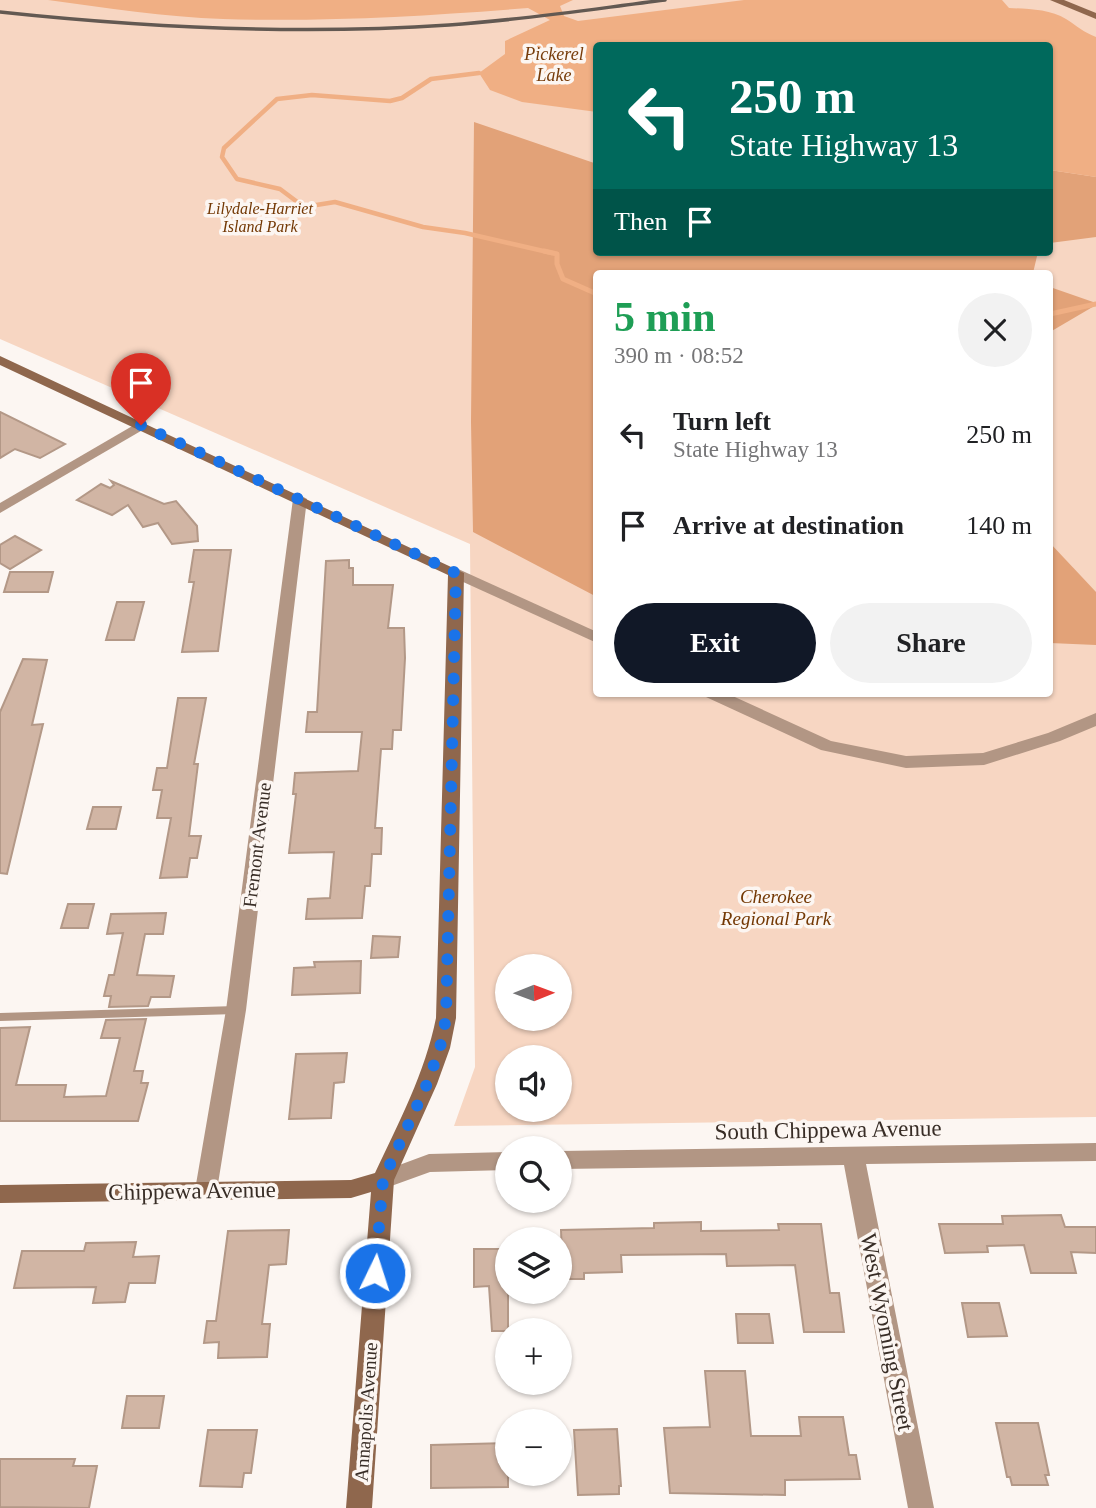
<!DOCTYPE html>
<meta charset="utf-8">
<style>
body{margin:0;font-family:Georgia,serif;background:#f2f2f2;color:#202124;height:100vh;display:flex;flex-direction:column;font-size:26px;white-space:nowrap}
*{box-sizing:border-box;margin:0}
p{font-size:23px;color:#757577}
.icon{flex:none;width:38px;height:38px;fill:none;stroke:currentColor;stroke-width:2;stroke-linecap:round;stroke-linejoin:round}
.map{position:relative;flex:1;overflow:hidden}
.panel{position:absolute;left:593px;top:270px;width:460px;height:427px;display:flex;flex-direction:column;background:#fff;border-radius:7px;box-shadow:0 2px 5px #0004}
.panel>*{flex:none}
.hud{position:absolute;left:593px;top:42px;width:460px;height:214px;border-radius:7px;box-shadow:0 2px 5px #0004;background:#00695c;color:#fff;overflow:hidden}
.needle{width:46px;rotate:89deg}
.buttons{position:absolute;left:495px;top:954px;display:grid;gap:14px}
.buttons a{display:grid;place-items:center;width:77px;height:77px;border-radius:50%;background:#fff;box-shadow:0 2px 5px #0004;font-size:35px}
.pin{position:absolute;display:grid;place-items:center;width:60px;height:60px;color:#fff;margin:-72px -30px;border-radius:50% 50% 50% 0;rotate:-45deg;box-shadow:0 0 7px #0007}
.pin .icon{rotate:45deg}
.me{position:absolute;width:77px;margin:-38px;rotate:4deg;stroke-linejoin:round;filter:drop-shadow(0 0 5px #0008)}
.turn{display:flex;align-items:center;gap:24px;height:147px;padding:0 21px;font-size:32px}
.turn .icon{width:91px;height:91px;stroke-width:2.5}
.turn b{display:block;font-size:49px;line-height:60px}
.then{display:flex;align-items:center;height:66px;padding:0 21px;background:#0003;gap:14px;font-size:26px}
.round{display:grid;place-items:center;flex:none;width:74px;height:74px;border-radius:37px;background:#f2f2f2}
.summary{display:flex;align-items:center;justify-content:space-between;height:119px;padding:0 21px}
h1{font-size:42px;font-weight:700;line-height:52px;color:#1e9e55}
.primary-button{display:flex;gap:14px;margin-top:auto;padding:14px 21px}
.primary-button a{flex:1;height:80px;border-radius:42px;background:#111827;color:#fff;font-size:28px;font-weight:700;line-height:80px;text-align:center}
.primary-button a+a{background:#f2f2f2;color:#202124}
ul{padding:0;list-style:none}
li{display:flex;align-items:center;gap:21px;height:91px;padding:0 21px}
li div{flex:1}
li b{display:block;font-size:26px}
li em{font-style:normal}
.map>svg:first-child{display:block}
.green{fill:#f7d6c2;fill-rule:evenodd}
.forest{fill:#e2a278}
.water{fill:#f0af84}
.lines{fill:none;stroke-linecap:round;stroke-linejoin:round}
.stream-far1{stroke:#f0af84;stroke-width:4.5}
.stream{stroke:#f0af84;stroke-width:5}
.building{fill:#d1b5a4;stroke:#b39887;stroke-width:2}
.lane{fill:#b29684;fill-rule:evenodd}
.street{fill:#b29684;fill-rule:evenodd}
.secondary{fill:#8f674d;fill-rule:evenodd}
.rail{stroke:#635952;stroke-width:3.5}
.route{stroke:#1a73e8;stroke-width:12;stroke-dasharray:0 21.6}
.labels{text-anchor:middle;dominant-baseline:central;stroke-width:7;stroke-linejoin:round;paint-order:stroke}
.far-park-label{font-size:16px;font-style:italic;fill:#733804;stroke:#fcf6f2}
.far-water-label{font-size:18px;font-style:italic;fill:#773c0a;stroke:#fcf6f2}
.street-label{font-size:19px;fill:#382d26;stroke:#fcf6f2}
.park-label{font-size:19px;font-style:italic;fill:#733804;stroke:#fcf6f2}
.near-street-label{font-size:23px;fill:#382d26;stroke:#fcf6f2}
</style>
<div class="map">
<svg width="1096" height="1508" viewBox="0 0 1096 1508">
<rect width="100%" height="100%" fill="#fcf6f2"/>
<path class="green" d="M0,0H1096V1117L454,1126L475,1067L470,544L0,339ZM597,46H1050V252H597ZM597,273H1050V693H597ZM508,966H560V1018H508ZM508,1057H560V1110H508Z"/>
<g class="forest">
<path d="M474,122L597,164V252H1038L1033,273H597V597L473,532L471,422Z"/>
<path d="M1050,170L1096,177V237L1050,243Z"/>
<path d="M1050,287L1096,303V305L1050,332Z"/>
<path d="M1050,543L1096,592V645L1050,643Z"/>
</g>
<path class="water" d="M48,0H573L560,6L564,16L578,21L744,0H1002L1009,8C1027,9 1050,9 1066,19C1077,26 1083,32 1096,37V177L1050,170V46H597V112L522,102L490,90L479,73L505,54V41L550,20L528,8C427,16 325,22 223,19C165,17 106,8 48,0Z"/>
<g class="lines">
<path class="stream-far1" d="M479,73L431,79L402,98L390,101L312,95L277,99L224,148L222,157L237,179L280,189L304,207L335,202L423,227L465,233L552,253"/>
<g class="stream">
<path d="M544,251L557,254V264L563,279L597,294"/>
<path d="M1050,314L1096,304"/>
</g>
</g>
<g class="building">
<path d="M0,412L65,444L40,458L15,449L0,458Z"/>
<path d="M111,481L164,504L176,501L197,526L198,541L172,544L158,523L143,527L128,505L112,515L77,500L101,484L110,488L114,485Z"/>
<path d="M15,536L41,550L10,569L0,563V545Z"/>
<path d="M194,550H231L218,651L182,652L194,582H189Z"/>
<path d="M349,560V568H353V585H393L388,628H404L405,658L401,730H393L392,749H381L375,828H382L381,854H372L370,886H365L362,918L306,919L308,899L330,898L334,852L289,853L296,794H293L295,773L358,771L362,732H306L308,712H317L326,561Z"/>
<path d="M10,572H53L48,592H4Z"/>
<path d="M117,602H144L134,640H106Z"/>
<path d="M23,659L47,660L32,725L43,724L7,874L0,873V712Z"/>
<path d="M178,698H206L194,764H198L189,836H201L197,858H190L187,877L160,878L171,818H157L162,790H153L157,768H167Z"/>
<path d="M93,807H121L116,829H87Z"/>
<path d="M68,904H94L88,928H61Z"/>
<path d="M166,913L163,934H145L137,975L174,976L170,997H151L148,1006L109,1007L111,996H104L109,975H114L123,933L107,934L111,914Z"/>
<path d="M373,936L400,937L398,957L371,958Z"/>
<path d="M361,961L360,993L292,995L294,968L315,967L314,962Z"/>
<path d="M146,1019L134,1071H143L141,1083H148L138,1121H0V1028L30,1027L16,1085H66L64,1097L106,1096L120,1038H101L106,1020Z"/>
<path d="M347,1053L344,1082L334,1083L331,1118L289,1119L296,1054Z"/>
<path d="M1061,1215L1065,1227H1096V1253L1071,1252L1076,1273H1031L1024,1245L987,1246L988,1252L945,1253L939,1224H1003L1002,1216Z"/>
<path d="M701,1222V1231L779,1230L778,1224H821L830,1293H839L844,1332H804L795,1265L727,1266L726,1254L621,1255L622,1272L584,1273V1279H563L561,1230L654,1228V1223Z"/>
<path d="M289,1230L286,1264L269,1265L262,1324H270L267,1357L218,1358L219,1342L204,1343L207,1321H216L228,1231Z"/>
<path d="M136,1242L133,1257L159,1256L155,1283H129L125,1302L93,1303L96,1287L14,1288L22,1251H84L86,1243Z"/>
<path d="M474,1249H508V1331H492L489,1286L474,1287Z"/>
<path d="M962,1303H999L1007,1336L968,1337Z"/>
<path d="M736,1314H769L773,1343H738Z"/>
<path d="M705,1371H745L751,1436H801L799,1417H843L849,1455H856L860,1479L785,1480V1495L670,1493L664,1428L710,1427Z"/>
<path d="M127,1396H164L159,1428H122Z"/>
<path d="M996,1423H1038L1049,1475H1045L1048,1485H1012L1010,1477H1007Z"/>
<path d="M617,1429L621,1486H619V1494L578,1495L574,1430Z"/>
<path d="M208,1430H257L251,1473H244L242,1487L200,1486Z"/>
<path d="M508,1443V1487L431,1488V1445Z"/>
<path d="M0,1459H75L73,1466H97L89,1508L0,1507Z"/>
</g>
<g class="lines">
<path class="lane" d="M236,1006L240,1007L242,1010L240,1013L236,1014L0,1021V1013Z"/>
<g class="street">
<path d="M141,421L146,422V428L0,513V503Z"/>
<path d="M300,495L307,499L246,1010L217,1190L214,1196L206,1199L198,1196L195,1190L226,1010L293,499Z"/>
<path d="M456,568L597,632V643L450,576L448,573Z"/>
<path d="M704,693H726L831,741L906,756L983,753L1048,733L1096,713V726L1060,741L984,765L906,768L821,750L706,697Z"/>
<path d="M1096,1143V1161L866,1164L934,1508H908L844,1165L560,1169V1151Z"/>
<path d="M508,1152V1170L430,1172L383,1189L375,1186L372,1180L375,1174L429,1154Z"/>
</g>
<g class="secondary">
<path d="M1050,0H1064L1096,13V19Z"/>
<path d="M0,356L464,573L456,1018L450,1048L437,1084L394,1180L372,1508H346L371,1192L351,1198L0,1203V1185L351,1180L375,1173C399,1122 425,1073 436,1018L448,575L0,365Z"/>
</g>
<path class="rail" d="M0,12C149,28 299,35 449,25C522,20 593,9 665,0"/>
</g>
<g class="lines">
<path class="route" d="M141,425L456,573L446,1018L440,1048L427,1084L383,1180L375,1273"/>
</g>
<g class="labels">
<g class="far-park-label">
<text x="260" y="208">Lilydale-Harriet<tspan x="260" dy="18">Island Park</tspan></text>
</g>
<g class="far-water-label">
<text x="554" y="54">Pickerel<tspan x="554" dy="21">Lake</tspan></text>
</g>
<g class="street-label">
<text transform="translate(257 845) rotate(-83)">Fremont Avenue</text>
<text transform="translate(366 1412) rotate(-86)">Annapolis Avenue</text>
</g>
<g class="park-label">
<text x="776" y="896">Cherokee<tspan x="776" dy="22">Regional Park</tspan></text>
</g>
<g class="near-street-label">
<text transform="translate(828 1130) rotate(-1)">South Chippewa Avenue</text>
<text transform="translate(192 1191) rotate(-1)">Chippewa Avenue</text>
<text transform="translate(887 1332) rotate(79)">West Wyoming Street</text>
</g>
</g>
</svg>
<div class="buttons">
<a><svg class="needle" viewBox="-14 -14 28 28"><path d="M0-13l5 13h-10z" fill="#e53935"/><path d="M0 13l5-13h-10z" fill="#757577"/></svg></a>
<a><svg class="icon" aria-label="sound" viewBox="0 0 24 24"><path d="M4 9h4l5-4v14l-5-4H4zM17 9q2 3 0 6"/></svg></a>
<a><svg class="icon" aria-label="search" viewBox="0 0 24 24"><circle cx="10" cy="10" r="6"/><path d="M15 15l6 6"/></svg></a>
<a><svg class="icon" aria-label="layers" viewBox="0 0 24 24"><path d="M12 4l9 5-9 5-9-5zM3 14l9 5 9-5"/></svg></a>
<a>+</a>
<a>−</a>
</div>
<div class="pin" style="left:141px;top:425px;background:#d93025"><svg class="icon" aria-label="arrive" viewBox="0 0 24 24"><path d="M6 21V4h12l-3 4 3 4H6"/></svg></div>
<svg class="me" style="left:375px;top:1273px" viewBox="-20 -20 40 40"><circle r="17" fill="#1a73e8" stroke="#fff" stroke-width="3"/><path d="M0-11L8 9 0 5-8 9z" fill="#fff"/></svg>
<div class="hud">
<div class="turn"><svg class="icon" aria-label="left" viewBox="0 0 24 24"><path d="M17 20v-9H6M10 6l-5 5 5 5"/></svg><div><b>250 m</b>State Highway 13</div></div>
<div class="then">Then<svg class="icon" aria-label="arrive" viewBox="0 0 24 24"><path d="M6 21V4h12l-3 4 3 4H6"/></svg></div>
</div>
<section class="panel">
<div class="summary"><div><h1>5 min</h1><p>390 m · 08:52</p></div><a class="round"><svg class="icon" aria-label="close" viewBox="0 0 24 24"><path d="M6 6l12 12M18 6L6 18"/></svg></a></div>
<ul>
<li><svg class="icon" aria-label="left" viewBox="0 0 24 24"><path d="M17 20v-9H6M10 6l-5 5 5 5"/></svg><div><b>Turn left</b><p>State Highway 13</p></div><em>250 m</em></li>
<li><svg class="icon" aria-label="arrive" viewBox="0 0 24 24"><path d="M6 21V4h12l-3 4 3 4H6"/></svg><div><b>Arrive at destination</b></div><em>140 m</em></li>
</ul>
<div class="primary-button"><a>Exit</a><a>Share</a></div>
</section>
</div>
